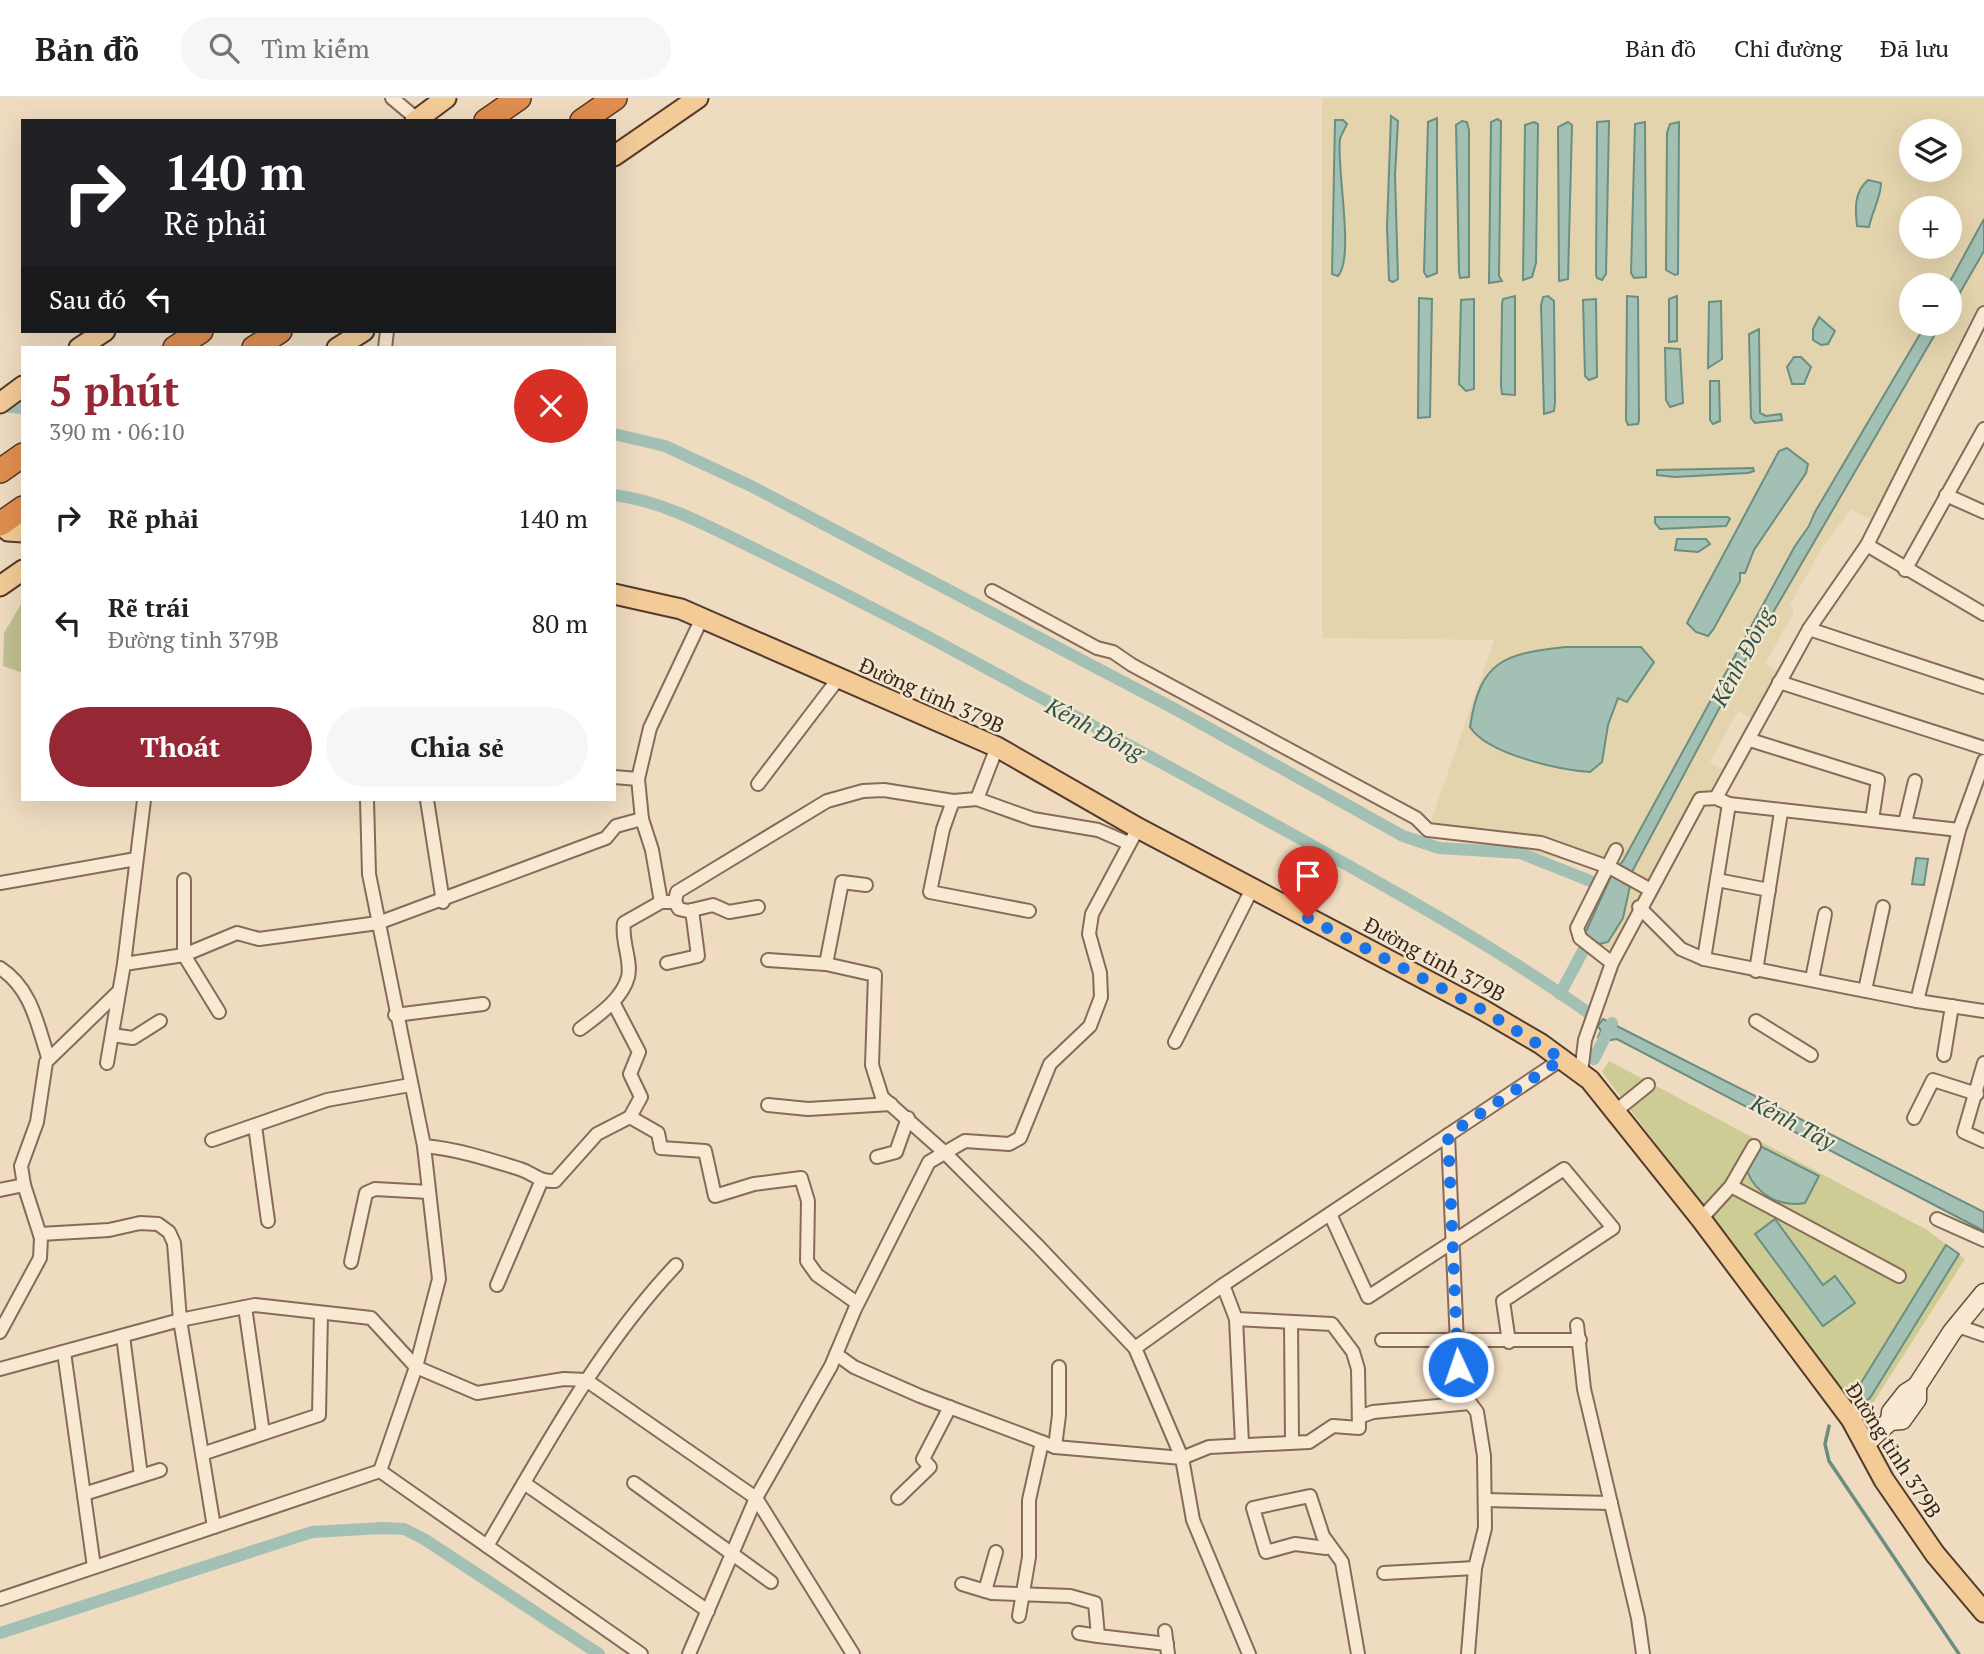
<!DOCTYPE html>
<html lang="vi">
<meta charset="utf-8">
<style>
body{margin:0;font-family:"PT Serif",serif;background:#f6f6f6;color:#202124;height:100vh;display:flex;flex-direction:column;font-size:26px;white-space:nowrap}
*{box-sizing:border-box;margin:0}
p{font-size:23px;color:#757577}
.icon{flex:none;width:38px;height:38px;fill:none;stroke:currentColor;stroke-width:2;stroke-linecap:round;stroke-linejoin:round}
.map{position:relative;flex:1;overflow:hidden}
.details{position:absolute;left:21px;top:248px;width:595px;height:455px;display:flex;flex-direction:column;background:#fff;border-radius:0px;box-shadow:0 7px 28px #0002}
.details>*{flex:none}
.top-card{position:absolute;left:21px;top:21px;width:595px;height:214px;border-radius:0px;box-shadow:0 7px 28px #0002;background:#202124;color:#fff;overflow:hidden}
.buttons{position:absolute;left:1899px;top:21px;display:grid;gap:14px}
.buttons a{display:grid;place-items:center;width:63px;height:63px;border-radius:50%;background:#fff;box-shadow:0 7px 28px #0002;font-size:35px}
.pin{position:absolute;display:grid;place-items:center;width:60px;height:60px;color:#fff;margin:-72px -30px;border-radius:50% 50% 50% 0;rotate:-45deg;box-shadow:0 0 7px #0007}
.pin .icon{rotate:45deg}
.me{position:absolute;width:77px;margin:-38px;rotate:357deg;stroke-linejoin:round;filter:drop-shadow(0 0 5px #0008)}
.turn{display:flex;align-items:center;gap:24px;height:147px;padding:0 28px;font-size:32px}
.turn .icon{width:91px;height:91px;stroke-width:2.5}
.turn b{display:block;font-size:49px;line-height:60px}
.then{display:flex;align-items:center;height:66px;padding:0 28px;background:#0003;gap:14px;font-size:26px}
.round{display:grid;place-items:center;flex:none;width:74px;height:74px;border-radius:37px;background:#f6f6f6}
.overview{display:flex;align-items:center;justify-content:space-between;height:119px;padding:0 28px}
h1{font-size:42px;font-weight:600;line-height:52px;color:#962836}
.action{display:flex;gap:14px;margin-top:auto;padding:14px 28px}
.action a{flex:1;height:80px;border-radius:42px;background:#962836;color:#fff;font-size:28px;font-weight:600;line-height:80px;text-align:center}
.action a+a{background:#f6f6f6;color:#202124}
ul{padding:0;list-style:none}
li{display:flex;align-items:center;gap:21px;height:105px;padding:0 28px}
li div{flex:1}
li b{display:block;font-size:26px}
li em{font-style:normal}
header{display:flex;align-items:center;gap:42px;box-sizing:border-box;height:98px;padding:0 35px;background:#fff;border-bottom:2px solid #e0e0e0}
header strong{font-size:33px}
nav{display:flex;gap:38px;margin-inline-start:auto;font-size:24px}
.search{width:490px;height:63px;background:#f6f6f6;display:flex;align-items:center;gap:18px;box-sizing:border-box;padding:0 24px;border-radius:38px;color:#757577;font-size:26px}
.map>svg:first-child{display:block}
.farmland{fill:#e4d4ad;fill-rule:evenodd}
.green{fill:#cccc94}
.cemetery{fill:#c0c093}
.water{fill:#a3c0b4;stroke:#6a8e81;stroke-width:2}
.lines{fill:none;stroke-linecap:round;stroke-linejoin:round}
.stream{stroke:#6a8e81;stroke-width:3.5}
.canal{stroke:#a3c0b4;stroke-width:12}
.minor-casing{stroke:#876b58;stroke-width:16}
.secondary-casing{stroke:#694d3b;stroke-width:21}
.primary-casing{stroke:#543a2c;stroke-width:23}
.motorway-casing{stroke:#543a2c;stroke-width:26}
.minor{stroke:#f9e9d3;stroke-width:12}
.secondary{stroke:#f9e9d3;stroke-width:18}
.primary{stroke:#f2cb97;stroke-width:19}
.motorway{stroke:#df8e4f;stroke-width:23}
.route{stroke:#1a73e8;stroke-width:12;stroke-dasharray:0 21.6}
.labels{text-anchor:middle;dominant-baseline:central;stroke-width:5;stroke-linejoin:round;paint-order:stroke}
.street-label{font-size:21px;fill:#36261c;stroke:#f5e6cf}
.water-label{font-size:23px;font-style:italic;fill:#2b564e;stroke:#f5e6cf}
</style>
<header>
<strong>Bản đồ</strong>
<div class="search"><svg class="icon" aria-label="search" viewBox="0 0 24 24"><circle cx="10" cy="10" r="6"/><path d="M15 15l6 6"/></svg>Tìm kiếm</div>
<nav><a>Bản đồ</a><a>Chỉ đường</a><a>Đã lưu</a></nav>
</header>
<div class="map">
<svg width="1984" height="1556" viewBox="0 0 1984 1556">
<rect width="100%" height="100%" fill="#eedbc0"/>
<path class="farmland" d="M1322,0H1984V215L1876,424L1851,411L1823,448L1790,507L1794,510L1793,516L1765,566L1782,575L1758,624L1738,613L1710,664L1729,675L1716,700L1699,701L1617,853L1577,838L1606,771L1428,732L1494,542L1322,540ZM1911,33H1950V72H1911ZM1911,110H1950V149H1911ZM1911,187H1950V226H1911Z"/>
<path class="green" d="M1609,963L1927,1132L1965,1161L1871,1308L1861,1310L1835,1283L1602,974Z"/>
<path class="cemetery" d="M23,503V575L3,568L4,535Z"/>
<g class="water">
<path d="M1391,18L1398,23L1395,77L1398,181L1393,184L1389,182L1387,129Z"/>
<path d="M1437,20V175L1427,179L1424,174L1428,24Z"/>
<path d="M1497,21L1501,23L1499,178L1502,183L1489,185L1491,24Z"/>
<path d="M1335,22H1343L1347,26C1345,31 1341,37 1340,41C1336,68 1355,160 1338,178L1332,176Z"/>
<path d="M1462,23L1467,24L1469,32V179L1460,180L1459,174L1456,27Z"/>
<path d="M1609,23L1606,176L1602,182L1597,180L1596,176L1597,24Z"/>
<path d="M1534,24L1538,26L1536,165L1532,179L1523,182L1525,27Z"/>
<path d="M1568,24L1572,27L1568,181L1559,183L1558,29Z"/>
<path d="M1645,24L1646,179L1634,180L1631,175L1635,26Z"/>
<path d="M1679,24L1678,176L1675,177L1666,172L1667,35L1670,26Z"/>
<path d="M1868,82L1881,85C1881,99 1872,114 1869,129L1857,128C1855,111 1854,94 1868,82Z"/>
<path d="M1984,121V153L1950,212L1948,187Z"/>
<path d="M1515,198V297L1502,296L1501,288L1502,206L1503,201Z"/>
<path d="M1548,198L1554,203L1555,304L1554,313L1544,316L1541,207L1543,199Z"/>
<path d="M1627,198L1638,199L1639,322L1638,326L1628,327L1626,322Z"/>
<path d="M1677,198V243L1669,244V201Z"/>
<path d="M1419,200L1432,201L1430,319L1418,320Z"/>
<path d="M1474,201V291L1466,293L1459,286L1461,202Z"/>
<path d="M1596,201L1597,279L1589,282L1585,278L1583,202Z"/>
<path d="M1721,203L1722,261L1708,270L1709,204Z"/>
<path d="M1819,219L1835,233L1828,246L1821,247L1813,242V231Z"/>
<path d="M1926,226H1941L1743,566L1626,785L1630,788L1623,820L1608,844L1600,846L1583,840L1612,776L1623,763L1795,448L1809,428L1815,414Z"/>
<path d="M1759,231L1760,315L1766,318L1781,316L1782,322L1755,325L1751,320L1749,236Z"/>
<path d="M1665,250L1680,251L1683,305L1670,309L1666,302Z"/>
<path d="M1794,259H1801L1811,269L1804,286H1792L1787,269Z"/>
<path d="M1710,283H1719L1720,323L1713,326L1710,322Z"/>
<path d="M1787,350L1808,366L1806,375L1754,452L1745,475H1740V483L1713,532L1708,538L1696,534L1687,525L1689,521L1779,353Z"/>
<path d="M1753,370L1754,373L1748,375L1675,379L1657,377V372Z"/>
<path d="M1655,419H1728L1730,421L1726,428L1660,431L1655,425Z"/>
<path d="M1677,441H1706L1710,446L1698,454L1675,452Z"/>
<path d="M1565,549H1641L1654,564L1627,604L1618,600L1608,627L1602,664L1590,674C1559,672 1487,656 1470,629C1480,562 1504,556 1565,549Z"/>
<path d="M1916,760L1928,761L1924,787L1912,786Z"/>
<path d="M1603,921L1984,1114V1133L1617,941L1605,943L1598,939L1601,933L1598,928Z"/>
<path d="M1760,1048L1819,1078L1805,1105C1780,1110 1756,1096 1747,1073Z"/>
<path d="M1775,1121L1823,1187L1835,1178L1855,1205L1823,1228L1755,1136Z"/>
<path d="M1946,1147L1959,1156L1870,1300L1861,1306L1856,1293Z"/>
</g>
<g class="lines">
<path class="stream" d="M1829,1328L1825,1346L1829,1363L1959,1556"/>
<g class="canal">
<path d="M0,308L23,310"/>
<path d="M614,336L665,348L751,388L1173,610L1403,738L1439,750L1520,755L1598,786"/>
<path d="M614,397C662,403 706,427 749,448C807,476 865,506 923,536C1046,602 1168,668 1290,735C1392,792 1495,848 1590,916"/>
<path d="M1560,896L1591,838"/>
<path d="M1589,958L1594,961L1612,925"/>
<path d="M0,1535L312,1434L383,1430L404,1431L424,1441L599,1556"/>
</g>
<g class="minor-casing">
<g id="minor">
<path d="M392,0L417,21"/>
<path d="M385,250L387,233"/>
<path d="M1946,397L1984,414"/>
<path d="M1867,447L1984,516"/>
<path d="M1905,472L1984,331"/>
<path d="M992,493L1097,550L1113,554L1132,567L1416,720L1428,732L1541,745L1611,770L1649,791"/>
<path d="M1809,531L1984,589"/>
<path d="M1779,584L1984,650"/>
<path d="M1750,642L1878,682L1872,722"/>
<path d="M997,649L977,701L953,703L943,731L930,794L1029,813"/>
<path d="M1984,663L1959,732L1917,903L1984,913"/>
<path d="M614,679L638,681"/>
<path d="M758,686L838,581"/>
<path d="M977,701L1033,721L1098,732L1128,745"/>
<path d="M367,702L369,776L424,1048L439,1181L416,1269L380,1373"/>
<path d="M427,702L443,804"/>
<path d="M1729,706L1959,732"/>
<path d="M1905,725L1915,683"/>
<path d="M184,782V857L219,914"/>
<path d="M1717,782L1769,792"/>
<path d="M0,785L136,761"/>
<path d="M866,787L842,784L826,866L875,877L872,967L882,999L944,1054L1038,1148L1135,1250L1182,1360L1193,1422L1249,1556"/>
<path d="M661,804H675L677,794L827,703L863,693L884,692L953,703"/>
<path d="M675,804L679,811L688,813L713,807L729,814L758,809"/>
<path d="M1639,809L1681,851L1704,861L1917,903"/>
<path d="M1704,861L1729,706L1716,700L1809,531L1867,447L1984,215"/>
<path d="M768,862L826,866"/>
<path d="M667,865L698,858L692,812"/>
<path d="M1612,865L1580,840L1577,830L1616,752"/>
<path d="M124,866L184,857L237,835L259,841L378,825L606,740L616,728L642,721"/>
<path d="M0,870C31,890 37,925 48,959"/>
<path d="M1756,873L1781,714"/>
<path d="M1812,881L1825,816"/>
<path d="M1865,892L1883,809"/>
<path d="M395,917L483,906"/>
<path d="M1756,923L1811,957"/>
<path d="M580,931C597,918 622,902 628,879C632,863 621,843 624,825L661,804L652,752L642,721L638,681L650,630L702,520"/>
<path d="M112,937L133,940L160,923"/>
<path d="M1175,944L1253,789"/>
<path d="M1944,957L1952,908"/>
<path d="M107,965L124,866L144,702"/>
<path d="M1984,965L1964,1034L1984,1043"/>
<path d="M1581,975L1585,942L1612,865L1700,701L1716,700"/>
<path d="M768,1007L808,1011L891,1006"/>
<path d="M1617,1012L1648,987"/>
<path d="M630,1019L658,1035L661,1050L705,1053L715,1098L754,1086L801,1080L808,1103L807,1163L817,1177L857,1205"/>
<path d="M1914,1020L1933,982L1977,996"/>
<path d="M255,1028L268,1123"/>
<path d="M1448,1037L1458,1269L1461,1293L1477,1314L1484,1358L1485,1430L1475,1470L1468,1556"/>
<path d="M212,1042L327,1002L410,987"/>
<path d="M424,1048C457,1051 488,1061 520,1071C535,1076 539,1084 555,1083L597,1036L630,1019L641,999L630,976L639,954L613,904"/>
<path d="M877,1059L896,1054L908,1020"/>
<path d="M1731,1088L1754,1048"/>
<path d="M0,1092L24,1087"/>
<path d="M1330,1116L1368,1199L1564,1071L1613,1130L1503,1203L1509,1244"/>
<path d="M1701,1121L1731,1088L1899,1178"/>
<path d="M1937,1121L1984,1142"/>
<path d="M40,1136L109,1132L140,1125L158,1126L169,1134L174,1145L180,1222L214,1429"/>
<path d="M351,1164L366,1095L375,1091L429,1094"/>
<path d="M497,1187L541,1084"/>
<path d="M1223,1187L1236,1221L1242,1345"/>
<path d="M245,1209L263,1335"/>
<path d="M1291,1224L1292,1344"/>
<path d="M1577,1227L1584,1291L1638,1520L1643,1556"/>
<path d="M1958,1228L1984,1237"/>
<path d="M0,1234L40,1160L41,1140L24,1087L21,1068L37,1024L46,964L117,895"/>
<path d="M123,1238L141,1378"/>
<path d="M1382,1242H1580"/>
<path d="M1135,1250L1223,1187L1562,961"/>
<path d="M64,1254L94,1469"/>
<path d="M836,1256L854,1269L920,1298L1055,1349L1182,1360L1209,1349L1309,1344L1333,1328L1359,1330L1358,1271L1353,1254L1332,1226L1236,1221"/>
<path d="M0,1271L180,1222L255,1207L371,1220L416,1269L477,1295L564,1281L586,1282L756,1400L853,1556"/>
<path d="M1359,1319L1373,1314L1470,1305"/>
<path d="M1055,1349L1059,1317V1269"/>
<path d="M202,1356L319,1317L321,1215"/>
<path d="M524,1385L708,1513"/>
<path d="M634,1385L771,1484"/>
<path d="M84,1396L160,1372"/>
<path d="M898,1400L930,1369L923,1361L950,1309"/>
<path d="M1485,1402L1611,1405"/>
<path d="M487,1448C544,1351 598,1250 676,1167"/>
<path d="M1326,1450L1295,1446L1266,1454L1253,1410L1310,1398L1323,1438L1342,1464L1358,1556"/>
<path d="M1384,1475L1475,1470"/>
<path d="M962,1486L992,1495L1070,1498L1095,1505L1098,1538L1079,1535"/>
<path d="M985,1493L996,1454"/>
<path d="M0,1501L380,1373L641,1556"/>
<path d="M1019,1518L1029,1459V1402L1042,1344"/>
<path d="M1165,1533L1168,1556"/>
<path d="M1098,1538L1167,1546"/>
<path d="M689,1556L756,1400L831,1268L855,1211L929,1064L965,1043L1009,1046L1020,1040L1050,966L1090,928L1101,899L1100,875L1089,836L1092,816L1138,730"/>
</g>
</g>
<g class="secondary-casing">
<g id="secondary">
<path d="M1890,1323L1891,1314L1906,1295L1917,1288L1952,1234L1984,1195"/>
<path d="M1866,1345L1890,1323L1902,1322L1917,1301V1288"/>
</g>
</g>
<g class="primary-casing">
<g id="primary">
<path d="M415,23L446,0"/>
<path d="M614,58L698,0"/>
<path d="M79,250L105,233"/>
<path d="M337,250L364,233"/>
<path d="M0,305L23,288"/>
<path d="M8,433L23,434"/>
<path d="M0,488L23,472"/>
<path d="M614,496L681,511L997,649L1138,730L1483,912L1541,946L1590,982L1701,1121L1851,1321L1884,1382L1935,1456L1984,1514"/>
</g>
</g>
<g class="motorway-casing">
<g id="motorway">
<path d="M486,23L519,0"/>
<path d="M582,23L615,0"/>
<path d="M175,250L201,233"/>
<path d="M254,250L280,233"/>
<path d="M0,373L23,357"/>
<path d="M0,426L23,410"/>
</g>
</g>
<use href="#minor" class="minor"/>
<use href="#secondary" class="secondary"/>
<use href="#primary" class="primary"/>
<use href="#motorway" class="motorway"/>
</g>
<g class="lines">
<path class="route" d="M1308,820L1483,912L1562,961L1448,1037L1458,1269"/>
</g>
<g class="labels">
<g class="street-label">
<text transform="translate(932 597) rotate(24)">Đường tỉnh 379B</text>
<text transform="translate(1435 861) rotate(28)">Đường tỉnh 379B</text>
<text transform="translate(1894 1352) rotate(57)">Đường tỉnh 379B</text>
</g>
<g class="water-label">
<text transform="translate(1742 559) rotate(-62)">Kênh Đông</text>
<text transform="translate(1095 631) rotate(28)">Kênh Đông</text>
<text transform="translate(1793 1024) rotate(28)">Kênh Tây</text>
</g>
</g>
</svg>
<div class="buttons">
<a><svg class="icon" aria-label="layers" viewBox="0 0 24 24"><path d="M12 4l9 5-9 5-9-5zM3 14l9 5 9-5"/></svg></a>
<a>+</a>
<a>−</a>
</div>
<div class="pin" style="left:1308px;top:820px;background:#d93025"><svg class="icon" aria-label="arrive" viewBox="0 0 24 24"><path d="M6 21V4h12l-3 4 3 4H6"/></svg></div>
<svg class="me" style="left:1458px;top:1269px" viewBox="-20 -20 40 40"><circle r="17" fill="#1a73e8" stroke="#fff" stroke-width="3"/><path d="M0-11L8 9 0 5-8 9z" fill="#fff"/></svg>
<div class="top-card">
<div class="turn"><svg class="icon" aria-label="right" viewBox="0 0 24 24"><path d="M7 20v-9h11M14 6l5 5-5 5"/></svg><div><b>140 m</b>Rẽ phải</div></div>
<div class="then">Sau đó<svg class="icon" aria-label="left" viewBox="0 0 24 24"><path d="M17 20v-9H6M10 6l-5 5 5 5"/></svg></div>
</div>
<section class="details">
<div class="overview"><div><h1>5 phút</h1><p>390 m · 06:10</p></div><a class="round" style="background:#d93025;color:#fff"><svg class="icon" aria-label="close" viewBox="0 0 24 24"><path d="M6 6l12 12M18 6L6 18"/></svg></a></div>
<ul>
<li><svg class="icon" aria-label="right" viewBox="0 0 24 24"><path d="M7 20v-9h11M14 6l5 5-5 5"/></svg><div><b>Rẽ phải</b></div><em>140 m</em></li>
<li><svg class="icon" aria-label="left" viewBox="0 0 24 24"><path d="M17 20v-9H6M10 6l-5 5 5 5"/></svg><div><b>Rẽ trái</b><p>Đường tỉnh 379B</p></div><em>80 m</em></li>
</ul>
<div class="action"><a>Thoát</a><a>Chia sẻ</a></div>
</section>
</div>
